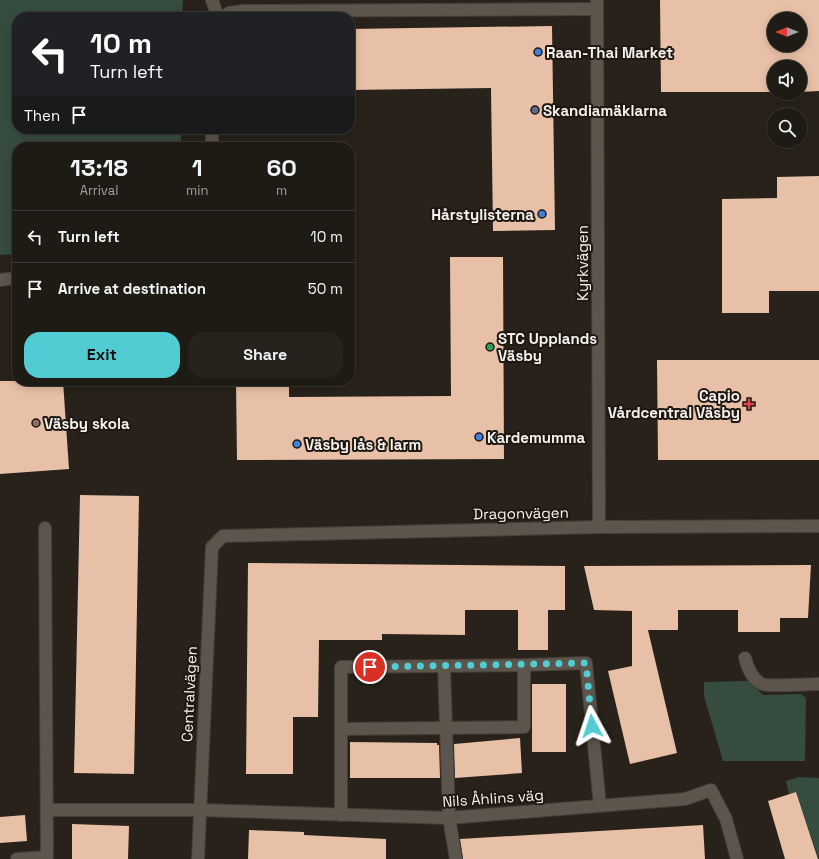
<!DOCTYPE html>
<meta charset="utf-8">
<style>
body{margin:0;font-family:"Space Grotesk",sans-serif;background:#26231d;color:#f1f3f6;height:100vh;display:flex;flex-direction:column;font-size:15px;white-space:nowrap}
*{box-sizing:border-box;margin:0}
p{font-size:13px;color:#a1a1a0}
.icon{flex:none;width:22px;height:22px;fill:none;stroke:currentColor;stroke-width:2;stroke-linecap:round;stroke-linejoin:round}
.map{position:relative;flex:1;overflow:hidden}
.panel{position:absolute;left:12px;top:142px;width:343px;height:244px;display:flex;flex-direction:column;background:#1e1a14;border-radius:16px;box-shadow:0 2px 10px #0003,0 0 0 1px #3c3834}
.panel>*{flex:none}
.top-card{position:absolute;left:12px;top:12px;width:343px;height:122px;border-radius:16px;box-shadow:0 2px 10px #0003,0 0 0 1px #3c3834;background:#202124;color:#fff;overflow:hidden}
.needle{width:26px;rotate:270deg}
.controls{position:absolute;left:767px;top:12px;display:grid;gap:8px}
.controls a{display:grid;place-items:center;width:40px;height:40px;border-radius:50%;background:#1e1a14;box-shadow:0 2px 10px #0003,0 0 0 1px #3c3834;font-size:20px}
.pin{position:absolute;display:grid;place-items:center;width:34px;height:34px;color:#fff;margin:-17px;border:2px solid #fff;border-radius:50%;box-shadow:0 1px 4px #0007}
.me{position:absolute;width:44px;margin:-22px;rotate:355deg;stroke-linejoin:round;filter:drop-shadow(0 0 3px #0008)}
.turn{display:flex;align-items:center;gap:14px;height:84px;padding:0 12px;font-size:18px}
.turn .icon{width:52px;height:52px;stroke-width:2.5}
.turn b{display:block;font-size:28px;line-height:34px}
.then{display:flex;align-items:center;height:38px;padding:0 12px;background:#0003;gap:8px;font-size:15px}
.eta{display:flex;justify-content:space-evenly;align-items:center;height:68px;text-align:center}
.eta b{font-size:24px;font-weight:600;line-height:28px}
.action{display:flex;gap:8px;margin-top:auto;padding:8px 12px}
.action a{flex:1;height:46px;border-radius:16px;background:#51ccd3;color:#111;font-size:16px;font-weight:600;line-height:46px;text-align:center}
.action a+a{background:#26231d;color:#f1f3f6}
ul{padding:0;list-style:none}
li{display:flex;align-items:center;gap:12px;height:52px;padding:0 12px;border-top:1px solid #3c3834}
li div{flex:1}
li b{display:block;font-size:15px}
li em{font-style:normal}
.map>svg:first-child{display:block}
.green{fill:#364c3f}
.building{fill:#e8c0a7;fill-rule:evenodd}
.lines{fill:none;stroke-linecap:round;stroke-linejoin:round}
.service-casing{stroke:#433e38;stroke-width:14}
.minor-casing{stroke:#433e38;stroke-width:14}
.service{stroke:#5c554c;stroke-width:12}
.minor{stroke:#5c554c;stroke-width:12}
.route{stroke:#51ccd3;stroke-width:7;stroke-dasharray:0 12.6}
.shop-dot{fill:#3f7fe0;stroke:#1e1811;stroke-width:1.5}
.service-dot{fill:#5c6f8a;stroke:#1e1811;stroke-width:1.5}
.leisure-dot{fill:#2e9e5b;stroke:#1e1811;stroke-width:1.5}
.health-dot{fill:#e0444e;stroke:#1e1811;stroke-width:1.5}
.education-dot{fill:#8d6e63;stroke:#1e1811;stroke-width:1.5}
.labels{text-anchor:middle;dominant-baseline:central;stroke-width:4;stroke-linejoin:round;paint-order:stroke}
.poi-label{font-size:15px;font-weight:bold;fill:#f5f1ec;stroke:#1e1811;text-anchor:start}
.street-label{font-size:15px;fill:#f5f1ec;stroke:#1e1811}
</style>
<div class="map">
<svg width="819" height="859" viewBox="0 0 819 859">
<rect width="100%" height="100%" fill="#28221a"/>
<g class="green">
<path d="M0,0H183L182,17H17V129H181V147H17V254L0,255Z"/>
<path d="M748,681L763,695L801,694L806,698L805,761H723L704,696V682Z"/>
<path d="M799,777L819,778V859L796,792L789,794L786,781Z"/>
</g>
<g class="building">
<path d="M660,0H819V91L800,92V67H774V92H661ZM774,19H800V45H774Z"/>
<path d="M552,26L555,230L493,231L491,88L350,90V29Z"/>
<path d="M819,176V291H769V313H722V199L777,198V177Z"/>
<path d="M450,257H503L504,459L237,460L236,381H289V397L451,396Z"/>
<path d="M657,360H819V460H658Z"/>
<path d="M0,381H63L69,469L0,474Z"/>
<path d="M80,495L139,496L134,774L74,773Z"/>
<path d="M248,563L565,566V610H548V650H518V610H465V635L382,634V640H319L318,717H293V774H246Z"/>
<path d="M811,565L808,618H780V632H738V610H678V630H648L677,753L630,764L608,671L632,666V611L594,610L584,566Z"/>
<rect x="532" y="684" width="34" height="68"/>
<path d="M520,738L522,773L455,778L454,744Z"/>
<path d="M350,742L437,743V745H439L440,778H350Z"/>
<path d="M796,792L818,859H785L768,801Z"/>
<path d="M25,815L27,841L0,843V817Z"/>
<path d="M72,824L129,826L128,859H72Z"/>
<path d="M703,825L705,859H463L460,839Z"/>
<path d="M249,830L304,832V835L386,839V859H248Z"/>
</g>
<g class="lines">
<g class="service-casing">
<g id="service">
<path d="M212,0L218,17"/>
<path d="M745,658C748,669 752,679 762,684C770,687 808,684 819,684"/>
<path d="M524,665L586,663L600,806"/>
<path d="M444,666L449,818L456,859"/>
<path d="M341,729L524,727V665L341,667V815"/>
<path d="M47,810H200"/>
<path d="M17,859L47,857L45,528"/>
</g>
</g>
<g class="minor-casing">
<g id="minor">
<path d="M597,0L599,527"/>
<path d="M224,17L229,13L243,11L597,9"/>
<path d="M212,147V129"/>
<path d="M0,280L17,278"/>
<path d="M200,810L449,818L685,799L711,790L726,819L737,859"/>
<path d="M198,859L212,547L223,536L599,527L819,526"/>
</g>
</g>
<use href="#service" class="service"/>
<use href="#minor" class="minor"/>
</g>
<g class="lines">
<path class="route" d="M370,667L586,663L592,726"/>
</g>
<g class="shop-dot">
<circle cx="538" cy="52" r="4"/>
<circle cx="542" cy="214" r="4"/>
<circle cx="479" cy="437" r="4"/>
<circle cx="297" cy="444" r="4"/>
</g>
<circle class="service-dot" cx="535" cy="110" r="4"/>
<circle class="leisure-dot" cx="490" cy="347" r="4"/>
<path class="health-dot" d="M747 398h4v4h4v4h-4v4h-4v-4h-4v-4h4z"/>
<circle class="education-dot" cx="36" cy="423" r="4"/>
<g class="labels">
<g class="poi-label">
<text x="546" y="52">Raan-Thai Market</text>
<text x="543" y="110">Skandiamäklarna</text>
<text x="534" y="214" text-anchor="end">Hårstylisterna</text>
<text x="498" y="338">STC Upplands<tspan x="498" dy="17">Väsby</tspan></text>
<text x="740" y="395" text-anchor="end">Capio<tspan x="740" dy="17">Vårdcentral Väsby</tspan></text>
<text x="44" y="423">Väsby skola</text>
<text x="487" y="437">Kardemumma</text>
<text x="305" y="444">Väsby lås &amp; larm</text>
</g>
<g class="street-label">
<text transform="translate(582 263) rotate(-90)">Kyrkvägen</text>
<text transform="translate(521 513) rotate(-1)">Dragonvägen</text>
<text transform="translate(189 694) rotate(-87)">Centralvägen</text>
<text transform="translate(493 798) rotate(-4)">Nils Åhlins väg</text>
</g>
</g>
</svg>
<div class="controls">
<a><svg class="needle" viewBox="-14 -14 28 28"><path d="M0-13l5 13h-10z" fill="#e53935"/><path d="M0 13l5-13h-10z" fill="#a1a1a0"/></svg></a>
<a><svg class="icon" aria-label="sound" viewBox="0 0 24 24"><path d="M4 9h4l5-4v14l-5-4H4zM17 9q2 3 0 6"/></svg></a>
<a><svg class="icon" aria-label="search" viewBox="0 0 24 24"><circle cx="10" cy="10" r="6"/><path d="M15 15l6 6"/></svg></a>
</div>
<div class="pin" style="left:370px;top:667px;background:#d93025"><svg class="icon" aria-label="arrive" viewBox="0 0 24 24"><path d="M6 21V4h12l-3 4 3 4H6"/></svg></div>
<svg class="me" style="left:592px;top:726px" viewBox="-20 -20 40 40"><path d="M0-17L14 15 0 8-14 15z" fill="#51ccd3" stroke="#fff" stroke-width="4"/></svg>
<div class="top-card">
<div class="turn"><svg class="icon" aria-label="left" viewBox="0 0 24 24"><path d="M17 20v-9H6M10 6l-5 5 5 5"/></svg><div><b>10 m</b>Turn left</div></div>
<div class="then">Then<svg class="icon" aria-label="arrive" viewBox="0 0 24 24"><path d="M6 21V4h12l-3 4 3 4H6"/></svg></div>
</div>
<section class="panel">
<div class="eta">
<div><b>13:18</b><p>Arrival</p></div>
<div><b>1</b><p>min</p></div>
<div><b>60</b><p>m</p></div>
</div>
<ul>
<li><svg class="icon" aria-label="left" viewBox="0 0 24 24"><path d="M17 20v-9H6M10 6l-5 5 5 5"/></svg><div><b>Turn left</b></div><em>10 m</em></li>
<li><svg class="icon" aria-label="arrive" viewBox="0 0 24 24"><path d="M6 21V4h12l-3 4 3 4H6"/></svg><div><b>Arrive at destination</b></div><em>50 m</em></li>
</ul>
<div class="action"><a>Exit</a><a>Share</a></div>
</section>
</div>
